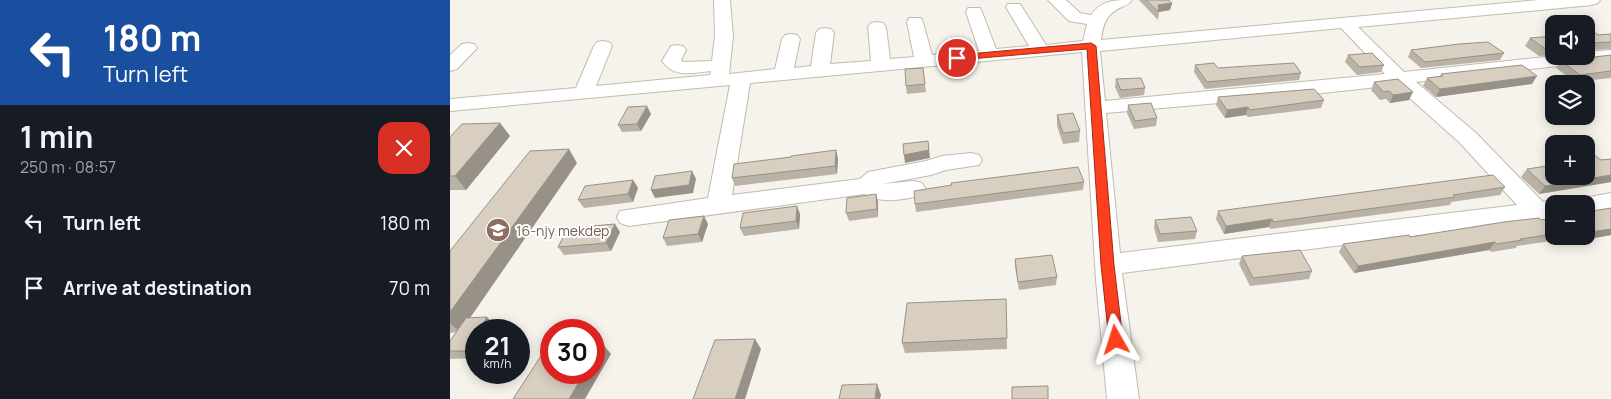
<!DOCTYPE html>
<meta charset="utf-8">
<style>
body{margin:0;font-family:Manrope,sans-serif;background:#20242c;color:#f1f3f6;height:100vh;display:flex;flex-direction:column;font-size:19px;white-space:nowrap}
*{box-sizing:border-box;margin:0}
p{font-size:16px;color:#9ea1a6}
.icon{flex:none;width:28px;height:28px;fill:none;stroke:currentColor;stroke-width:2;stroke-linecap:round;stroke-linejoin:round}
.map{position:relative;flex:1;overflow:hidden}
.side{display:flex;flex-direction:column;background:#171b24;width:450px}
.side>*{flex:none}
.top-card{background:#1a4fa0;color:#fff;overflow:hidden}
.buttons{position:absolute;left:1095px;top:15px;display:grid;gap:10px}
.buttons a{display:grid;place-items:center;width:50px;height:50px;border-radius:10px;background:#171b24;box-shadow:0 2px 12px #0003;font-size:25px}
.speed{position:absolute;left:15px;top:319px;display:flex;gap:10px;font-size:25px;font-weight:700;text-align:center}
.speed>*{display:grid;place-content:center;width:65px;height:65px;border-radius:50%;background:#171b24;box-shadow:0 2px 12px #0003;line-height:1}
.speed small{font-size:12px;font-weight:400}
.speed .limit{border:8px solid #d22;background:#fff;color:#111}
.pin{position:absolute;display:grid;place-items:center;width:42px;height:42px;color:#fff;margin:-21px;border:2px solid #fff;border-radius:50%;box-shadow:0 1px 5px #0007}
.me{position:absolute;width:55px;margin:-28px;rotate:354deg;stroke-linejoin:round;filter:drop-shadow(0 0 4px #0008)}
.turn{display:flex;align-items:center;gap:18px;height:105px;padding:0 20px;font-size:22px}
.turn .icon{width:65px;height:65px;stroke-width:2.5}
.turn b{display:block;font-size:35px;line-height:42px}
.round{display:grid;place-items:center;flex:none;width:52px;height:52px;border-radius:15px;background:#20242c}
.summary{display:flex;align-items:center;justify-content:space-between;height:85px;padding:0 20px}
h1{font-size:30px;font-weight:700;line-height:38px}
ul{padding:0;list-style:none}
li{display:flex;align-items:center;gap:15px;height:65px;padding:0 20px}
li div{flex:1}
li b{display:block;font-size:19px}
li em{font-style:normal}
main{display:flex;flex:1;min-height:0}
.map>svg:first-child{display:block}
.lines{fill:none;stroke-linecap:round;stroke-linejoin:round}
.minor-casing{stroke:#c2bbae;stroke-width:2}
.minor{fill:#fff;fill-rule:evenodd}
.wall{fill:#bab2a6}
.shaded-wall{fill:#979187}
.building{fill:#d8cfc1;stroke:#979187}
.route{fill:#fc3f1d;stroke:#a42913}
.labels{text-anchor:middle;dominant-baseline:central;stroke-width:4;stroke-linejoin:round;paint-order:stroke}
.education-label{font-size:14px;fill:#785e54;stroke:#fff;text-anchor:start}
</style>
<main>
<section class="side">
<div class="top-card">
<div class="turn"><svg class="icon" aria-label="left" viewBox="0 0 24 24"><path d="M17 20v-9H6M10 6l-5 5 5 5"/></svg><div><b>180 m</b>Turn left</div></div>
</div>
<div class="summary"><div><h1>1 min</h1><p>250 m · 08:57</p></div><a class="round" style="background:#d93025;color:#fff"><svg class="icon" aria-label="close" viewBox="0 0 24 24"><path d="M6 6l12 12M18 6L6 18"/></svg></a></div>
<ul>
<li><svg class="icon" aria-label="left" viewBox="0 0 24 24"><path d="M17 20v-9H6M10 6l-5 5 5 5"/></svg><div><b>Turn left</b></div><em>180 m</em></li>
<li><svg class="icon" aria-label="arrive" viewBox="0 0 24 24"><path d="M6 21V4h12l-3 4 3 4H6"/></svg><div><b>Arrive at destination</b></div><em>70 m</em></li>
</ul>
</section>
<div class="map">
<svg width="1161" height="399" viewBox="0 0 1161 399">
<rect width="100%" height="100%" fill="#f6f3ec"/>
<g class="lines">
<g class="minor-casing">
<g id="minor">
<path d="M264,0H280L283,36L279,74L325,69L332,39L335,35L341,34L347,35L350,39L344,68L361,66L366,33L369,29L375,28L381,29L384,33L380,64L421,61L418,27L421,23L427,22L433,23L436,27L440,59L464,57L457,22L459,18H471L473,22L482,55L529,51L516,12L518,8H530L532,12L546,49L579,46L556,7L558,4H570L596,45L633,41L637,24L619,21L598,0H616L630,13L641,15C652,0 664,0 682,0C679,4 677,5 672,7C656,14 653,24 651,40L1089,0H1150L1148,3L1142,5L908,27L954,72L1104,56H1136V52L1161,50V60L966,82L1026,133L1093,202L1104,200L1113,203L1104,204V218L672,273L689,399H657L646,280L632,52L300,83L282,195L410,179L418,172L476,161L492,156L521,153L529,155L532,160L529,165L496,170L481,175L432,184L464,181L472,183L476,189L472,195C453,200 431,204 414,194L179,226L170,223L167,217L170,211L258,198L280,85L0,111V99L126,88L144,46L147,42L153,41L159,42L162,46L146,86L260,75L261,71C242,73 224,78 212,61L221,46L227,45L233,46L236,50L231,60L233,62L262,61L265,36ZM891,28L935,74L655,101L650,51ZM945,85L1010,143L1067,205L670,253L656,113L837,97Z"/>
<path d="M18,43L24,44L27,48L7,69L0,71V55L12,44Z"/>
<path d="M1161,193V209L1136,213V204H1125L1128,199Z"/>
</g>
</g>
<use href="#minor" class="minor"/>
</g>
<g class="wall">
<path d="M689,0H718L722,3L720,10L709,12L708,20Z"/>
<path d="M1136,32L1148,35L1161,34V49L1137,50L1136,51Z"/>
<path d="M1104,36V55L1089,56L1075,46L1080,38Z"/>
<path d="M961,50L1054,53L1050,60L971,68L958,57Z"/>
<path d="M898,55L934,65L931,72L907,75L895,62Z"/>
<path d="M1161,55V78L1125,82L1106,68L1111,61Z"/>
<path d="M745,65L768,68L851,73L849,80L755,89L744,72Z"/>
<path d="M473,68L476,92L457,94L456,86Z"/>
<path d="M991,74L1082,84L986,97L973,86L977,78L990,76Z"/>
<path d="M666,79L695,88L694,95L670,98L665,87Z"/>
<path d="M924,82L959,100L940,103L936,99L930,100L921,90Z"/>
<path d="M768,97L874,100L871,108L798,117L796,115L775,118L766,105Z"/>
<path d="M678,105L707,118L706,126L684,129L677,113Z"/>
<path d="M201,114L191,131L172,132L168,125Z"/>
<path d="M607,115L630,131L629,142L613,144L607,126Z"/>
<path d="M50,123L60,136L16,190H0V137Z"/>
<path d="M341,157L388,158L387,174L285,186L282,178Z"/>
<path d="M1161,159V182L1089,194L1071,177L1077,169L1104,176L1151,160Z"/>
<path d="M127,163L20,318L45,325L42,330H26V354L23,358L1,359L0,358V341L6,332L0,333V251Z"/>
<path d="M183,180L188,188L183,202L134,208L128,200Z"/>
<path d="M634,182L633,190L466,212L465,204Z"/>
<path d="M1055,187L1050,195L1001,202L1000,205L820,229L819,227L774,234L766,219L768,211Z"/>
<path d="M426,194L428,202V217L399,221L396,213Z"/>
<path d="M1161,208V235L1133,240L1129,237L1067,246L1066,248L1041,252L1039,250L904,273L889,252L893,244L960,237L1104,218V236H1136V212Z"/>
<path d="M350,214L349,229L294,236L290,228Z"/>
<path d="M705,220L747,231L745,239L708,242L704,228Z"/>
<path d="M258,224L252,242L217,246L213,238Z"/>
<path d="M170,232L161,251L114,255L108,247Z"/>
<path d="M792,256L862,271L859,279L800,286L789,264Z"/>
<path d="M565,259L607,277L606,285L569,290L565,267Z"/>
<path d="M556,299L557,349L455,353L452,343Z"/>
</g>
<g class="shaded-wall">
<path d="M722,3L720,10L708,12V5Z"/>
<path d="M1087,76L1082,84L986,97L990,89Z"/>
<path d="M963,92L959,100L940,103L943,95Z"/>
<path d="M197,106L201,114L191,131L187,124Z"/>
<path d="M798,107L796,115L775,118L777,110Z"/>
<path d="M50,123L60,136L16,190L5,176Z"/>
<path d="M478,141L480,158L455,163L454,155Z"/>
<path d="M119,149L127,163L10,332L0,323V312Z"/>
<path d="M386,150L388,158L387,174L385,166Z"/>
<path d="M242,171L246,179L243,193L205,198L201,190Z"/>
<path d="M1161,175V182L1089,194L1095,186Z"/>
<path d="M183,180L188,188L183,202L178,194Z"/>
<path d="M426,194L428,202V217L427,209Z"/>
<path d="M347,206L350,214L349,229L346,221Z"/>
<path d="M254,216L258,224L252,242L248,234Z"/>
<path d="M822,219L819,227L774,234L776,226Z"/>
<path d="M165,224L170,232L161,251L156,243Z"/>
<path d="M1161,229V235L1133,240L1140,232Z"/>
<path d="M1045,242L1039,250L904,273L908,266Z"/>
<path d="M37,317L45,325L42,330H29Z"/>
<path d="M26,334V354L23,358L15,351Z"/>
<path d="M305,339L311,349L295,399H285Z"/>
<path d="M152,343L161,354L135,399H119L135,372H144V357Z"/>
<path d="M427,384L431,395L430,399H425Z"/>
</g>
<g class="building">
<path d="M696,0H718L722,3L708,5L709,12Z"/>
<path d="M1143,31L1148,35L1161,34V42L1141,43L1139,47H1136V32Z"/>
<path d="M1104,36V48H1094L1080,38Z"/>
<path d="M1038,42L1054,53L975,62L961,50L1009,44Z"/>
<path d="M922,53L934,65L910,67L898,55Z"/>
<path d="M1161,55V71L1130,75L1111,61Z"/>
<path d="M764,63L768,68L844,63L851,73L757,82L745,65Z"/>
<path d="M1072,65L1087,76L990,89L977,78L993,76L991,74Z"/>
<path d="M473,68L475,84L456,86L455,69Z"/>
<path d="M691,78L695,88L671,90L666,79Z"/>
<path d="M948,79L963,92L943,95L939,91L934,92L924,82Z"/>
<path d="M864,89L874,100L800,110L798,107L777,110L768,97Z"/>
<path d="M701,103L707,118L685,121L678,105Z"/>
<path d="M197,106L187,124L168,125L178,107Z"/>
<path d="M623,113L630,131L613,133L607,115Z"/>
<path d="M50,123L5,176H0V137L12,124Z"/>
<path d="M478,141L479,150L454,155L453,144Z"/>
<path d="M119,149L0,312V251L80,151Z"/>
<path d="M386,150L385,166L282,178L284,164L341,157V156Z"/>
<path d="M1144,155L1151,160L1161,159V175L1095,186L1077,169L1104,165V176H1136V156Z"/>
<path d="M628,167L634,182L465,204L464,191L502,185L501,183Z"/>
<path d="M242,171L239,185L201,190L205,176Z"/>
<path d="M1043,175L1055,187L1003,195L1005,197L823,222L822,219L776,226L768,211Z"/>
<path d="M183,180L178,194L128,200L135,186Z"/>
<path d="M426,194L427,209L396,213L397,198Z"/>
<path d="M347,206L346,221L290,228L293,213Z"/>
<path d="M1161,208V229L1140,232L1136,229V212Z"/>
<path d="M254,216L248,234L213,238L219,220Z"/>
<path d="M741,217L747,231L710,234L705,220Z"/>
<path d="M1089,218L1091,220L1104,218V234L1070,239L1072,240L1047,244L1045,242L908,266L893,244L959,235L960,237L1054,222Z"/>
<path d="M165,224L156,243L108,247L118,228Z"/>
<path d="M850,250L862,271L803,278L792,256Z"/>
<path d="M602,255L607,277L568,282L565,259Z"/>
<path d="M556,299L557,338L452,343L457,303Z"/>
<path d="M37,317L29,330H26V334L15,351H0V341L16,318Z"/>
<path d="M305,339L285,399H243L265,340Z"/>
<path d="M100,342L101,343V372H135L119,399H63Z"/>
<path d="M144,343H152L144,357Z"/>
<path d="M427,384L425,399H389L392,385Z"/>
<path d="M598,386V399H562V387Z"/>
</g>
<path class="route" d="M641,43L646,46L664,265L673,340L671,344L666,345L661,344L659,340L651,265L637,49L507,60L502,58L507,55Z"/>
<defs>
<g id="school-disc" transform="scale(1.25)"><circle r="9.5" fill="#8d6e63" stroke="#fff"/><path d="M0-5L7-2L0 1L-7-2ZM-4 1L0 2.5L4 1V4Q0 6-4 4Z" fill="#fff"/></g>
</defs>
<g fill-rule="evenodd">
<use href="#school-disc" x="48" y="230"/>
</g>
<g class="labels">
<g class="education-label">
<text x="66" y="230">16-njy mekdep</text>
</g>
</g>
</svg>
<div class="buttons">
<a><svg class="icon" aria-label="sound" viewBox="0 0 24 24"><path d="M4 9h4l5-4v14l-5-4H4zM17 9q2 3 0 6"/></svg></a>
<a><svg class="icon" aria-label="layers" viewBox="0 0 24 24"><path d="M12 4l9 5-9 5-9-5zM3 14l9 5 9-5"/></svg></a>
<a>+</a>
<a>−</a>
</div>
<div class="speed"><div>21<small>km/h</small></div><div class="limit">30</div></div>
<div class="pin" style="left:507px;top:58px;background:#d93025"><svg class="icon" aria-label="arrive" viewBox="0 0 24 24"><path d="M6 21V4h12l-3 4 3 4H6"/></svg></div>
<svg class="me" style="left:666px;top:340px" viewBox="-20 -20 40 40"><path d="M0-17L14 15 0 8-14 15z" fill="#fc3f1d" stroke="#fff" stroke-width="4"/></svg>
</div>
</main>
